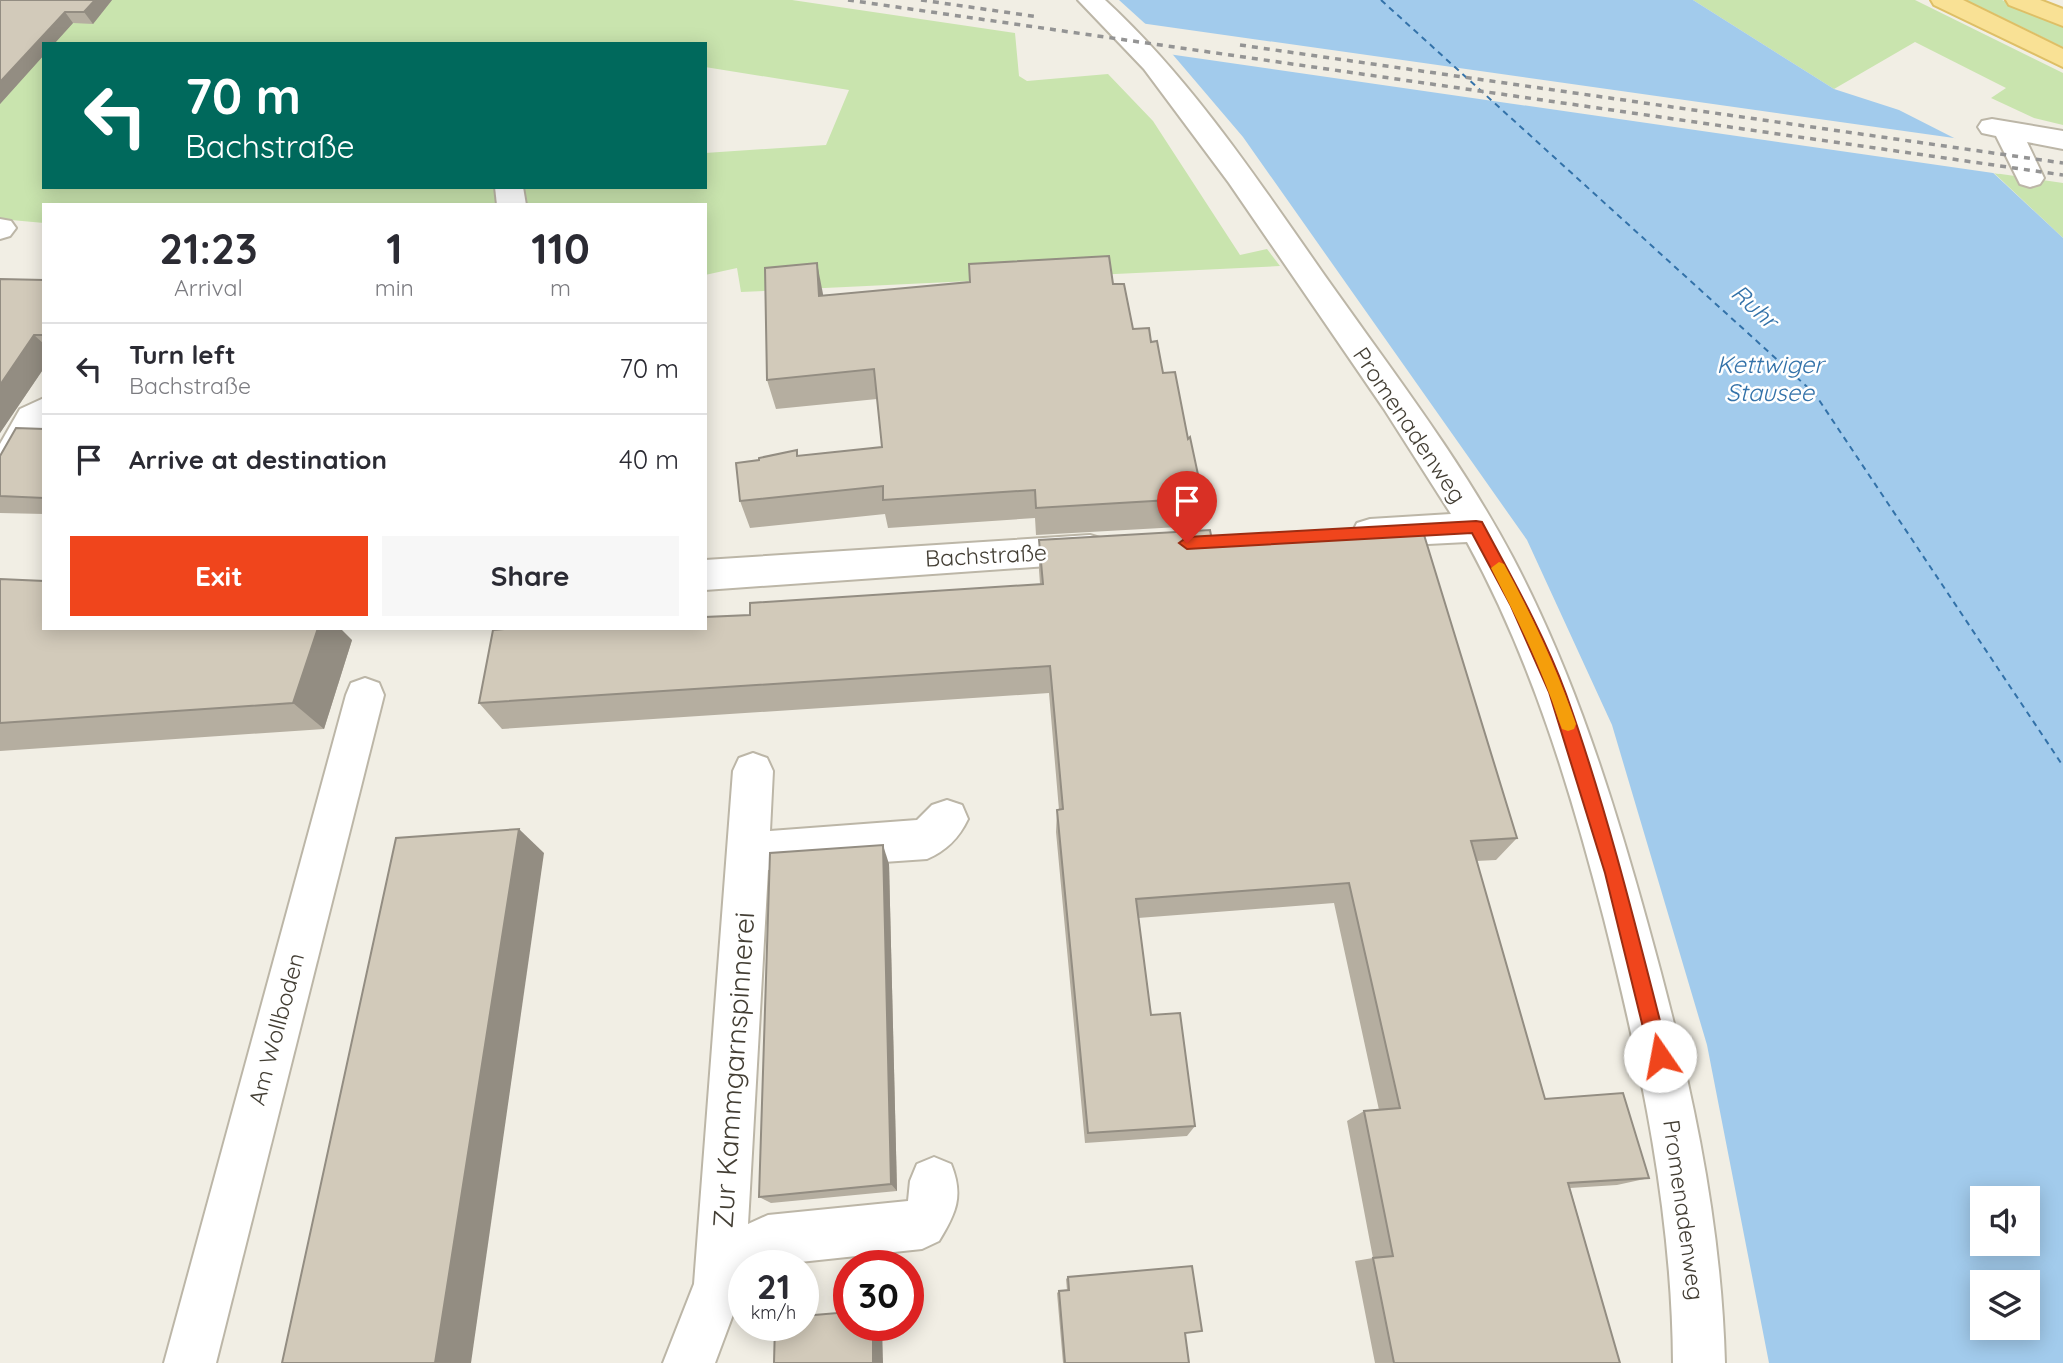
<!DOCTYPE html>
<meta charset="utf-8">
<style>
body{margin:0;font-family:Quicksand,sans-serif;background:#f7f7f7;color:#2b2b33;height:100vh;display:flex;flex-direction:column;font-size:26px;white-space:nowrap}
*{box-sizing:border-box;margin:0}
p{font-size:23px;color:#7c7c81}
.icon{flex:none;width:38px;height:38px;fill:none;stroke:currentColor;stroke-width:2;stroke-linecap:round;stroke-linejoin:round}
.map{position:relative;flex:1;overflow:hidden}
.drawer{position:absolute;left:42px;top:203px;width:665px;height:427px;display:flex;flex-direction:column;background:#fff;border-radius:0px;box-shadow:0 4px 18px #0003}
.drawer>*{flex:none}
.guide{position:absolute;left:42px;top:42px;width:665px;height:147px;border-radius:0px;box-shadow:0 4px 18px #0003;background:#00695c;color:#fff;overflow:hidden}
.fabs{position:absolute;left:1970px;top:1186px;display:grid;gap:14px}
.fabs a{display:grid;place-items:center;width:70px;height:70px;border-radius:0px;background:#fff;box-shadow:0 4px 18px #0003;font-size:35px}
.speed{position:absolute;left:728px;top:1250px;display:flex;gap:14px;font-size:35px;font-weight:700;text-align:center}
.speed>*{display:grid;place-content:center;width:91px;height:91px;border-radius:50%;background:#fff;box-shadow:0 4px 18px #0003;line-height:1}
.speed small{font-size:18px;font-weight:400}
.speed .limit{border:10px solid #d22;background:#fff;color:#111}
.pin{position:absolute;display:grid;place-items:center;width:60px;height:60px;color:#fff;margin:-72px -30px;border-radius:50% 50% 50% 0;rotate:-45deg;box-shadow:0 0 7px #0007}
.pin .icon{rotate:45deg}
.me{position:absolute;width:77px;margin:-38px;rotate:348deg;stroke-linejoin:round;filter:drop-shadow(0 0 5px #0008)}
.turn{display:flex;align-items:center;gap:24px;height:147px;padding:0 28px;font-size:32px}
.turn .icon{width:91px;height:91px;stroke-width:2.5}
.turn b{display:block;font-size:49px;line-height:60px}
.eta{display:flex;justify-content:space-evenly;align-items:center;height:119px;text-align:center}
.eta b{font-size:42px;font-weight:700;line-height:49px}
.cta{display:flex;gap:14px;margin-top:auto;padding:14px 28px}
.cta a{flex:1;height:80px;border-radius:0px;background:#f0451c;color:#fff;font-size:28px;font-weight:700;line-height:80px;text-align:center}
.cta a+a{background:#f7f7f7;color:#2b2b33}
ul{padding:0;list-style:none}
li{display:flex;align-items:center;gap:21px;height:91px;padding:0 28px;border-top:2px solid #e1e1e2}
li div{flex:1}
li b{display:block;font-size:26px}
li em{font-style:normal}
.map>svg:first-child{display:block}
.green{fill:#c9e4ae}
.water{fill:#a2cbec;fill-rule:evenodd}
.pier{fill:#f1eee4}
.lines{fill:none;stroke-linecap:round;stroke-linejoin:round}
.ferry{stroke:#3372a9;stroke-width:2;stroke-dasharray:6 5;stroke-linecap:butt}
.minor-casing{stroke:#bcb6a7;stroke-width:4}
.major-casing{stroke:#debf66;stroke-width:4}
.minor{fill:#fff;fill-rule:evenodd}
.major{fill:#f9e195;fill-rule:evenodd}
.rail{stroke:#949494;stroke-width:3.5;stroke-dasharray:6 6;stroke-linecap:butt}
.wall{fill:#b5aea0}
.shaded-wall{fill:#938d82}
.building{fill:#d2caba;stroke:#938d82;stroke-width:2}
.route{fill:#f0451c;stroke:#9c2d12;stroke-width:2}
.slow{fill:#f59e0b}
.labels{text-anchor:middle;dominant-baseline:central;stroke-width:5;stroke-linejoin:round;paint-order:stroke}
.street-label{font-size:23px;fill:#433e34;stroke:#fff}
.water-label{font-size:24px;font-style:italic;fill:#3372a9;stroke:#fff}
.near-street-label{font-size:28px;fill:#433e34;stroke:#fff}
</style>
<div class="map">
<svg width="2063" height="1363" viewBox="0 0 2063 1363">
<rect width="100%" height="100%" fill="#f1eee4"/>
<g class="green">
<path d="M56,0H792L1015,33L1019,76L1027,81L1108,74L1153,121L1240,255L1267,249L1280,266L741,292L737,268L705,275V205H524L523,187H705V153L826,145L849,90L705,67V44H44V187H501L502,205H44V223L0,219V66Z"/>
<path d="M1693,0H1915L2063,73V125L2034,118L1991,98L2006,88L1915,42L1834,89Z"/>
<path d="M1966,0H2002L2063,24V47Z"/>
<path d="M1994,173L2063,183V238Z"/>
</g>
<path class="water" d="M1119,0H1693L1834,89L1899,110L1958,140L2063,238V1363H1769L1707,1045L1612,725L1527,540L1243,137L1151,29ZM1983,1199H2028V1244H1983ZM1983,1283H2028V1328H1983Z"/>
<path class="pier" d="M1140,23L1961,139L2000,174L1168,54Z"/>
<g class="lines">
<path class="ferry" d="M1381,0L1815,394L2063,766"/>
<g class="minor-casing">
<g id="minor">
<path d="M1078,0H1105C1191,79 1258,180 1325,276C1390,368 1460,458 1513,558C1574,674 1613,798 1648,925C1688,1069 1721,1212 1725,1363H1673C1672,1211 1641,1066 1604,919C1570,788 1532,661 1467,542L1370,547L1357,543L1352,533L1357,523L1370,519L1451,514L1384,409L1229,183L1144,69Z"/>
<path d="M1992,119L2063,131V149L2027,142L2044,178L2040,184L2030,187L2020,184L1996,136L1982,133L1978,127L1982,121Z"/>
<path d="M495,187H523L526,205H497Z"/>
<path d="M0,219L11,221L16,228L10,236L0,239Z"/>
<path d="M44,398V427L12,484L0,488V444L20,409Z"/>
<path d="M1090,535L1103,539L1108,549L1103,559L1090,563L705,590V560Z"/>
<path d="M365,678L379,683L384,695L216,1363H164L346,695L351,683Z"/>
<path d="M753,753L767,758L773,771L770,831L917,820L932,805L947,800L962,805L968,819C959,838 946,851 927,859L768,870L748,1224L768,1215L908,1201L910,1181L917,1164L934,1157L951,1164C964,1196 956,1213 939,1241L922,1249L772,1265H744V1285L715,1363H663L694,1284L733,771L739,758Z"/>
</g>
</g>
<g class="major-casing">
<g id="major">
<path d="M1931,0H1963L2063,49V67L1934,5Z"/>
<path d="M2006,0H2040L2063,9V26L2009,5Z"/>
</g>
</g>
<use href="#minor" class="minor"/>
<use href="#major" class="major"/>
<g class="rail">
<path d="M848,0L2063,175"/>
<path d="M921,0L1039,17"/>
<path d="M1240,45L2063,163"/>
</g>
</g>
<g class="wall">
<path d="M0,0H112L93,24L73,23L54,44H44V55L0,104Z"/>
<path d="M0,279L44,280V368L0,433Z"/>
<path d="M1113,284L1133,329L1151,342L1188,439L1203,498L1197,526L1036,535L1035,518L888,528L885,514L750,528L740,501L798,456L882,447L877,399L776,409L767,380L823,295Z"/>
<path d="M44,429V514L0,513V456Z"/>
<path d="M1039,540H1212L1517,838L1496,860L1476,861L1545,1099L1649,1178L1617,1185L1570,1188L1620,1363H1375L1355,1261L1373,1258L1347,1121L1364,1111L1379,1110L1334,903L1138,918L1151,1015L1195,1126L1187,1136L1085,1143L1056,832L1057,810H1059L1049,693L502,729L479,703L750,615L1040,584L1039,570Z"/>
<path d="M0,579L44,628L352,640L324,729L0,751Z"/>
<path d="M889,864L897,1191L771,1203L759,1197Z"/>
<path d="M1068,1277L1185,1333L1189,1363H1063L1057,1293L1059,1291L1067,1290L1066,1279Z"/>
</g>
<g class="shaded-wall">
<path d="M95,0H112L93,24L84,12Z"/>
<path d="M65,12L73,23L54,44H44V55L0,104V82Z"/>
<path d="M817,263L823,294L825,326L819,296Z"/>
<path d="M34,335L44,344V368L0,433V385Z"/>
<path d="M318,628H340L352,640L324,729L293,703Z"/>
<path d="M519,829L544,853L471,1363H435Z"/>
<path d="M883,845L889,864L897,1191L891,1184Z"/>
<path d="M873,1325H882L883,1363H873Z"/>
</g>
<g class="building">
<path d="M0,0H95L84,12H65L0,82Z"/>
<path d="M1109,256L1113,284H1124L1133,329L1149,328L1151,342L1157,341L1163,373L1175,372L1188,439L1190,437L1203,498L1036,508L1035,490L883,500V486L740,501L736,463L759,460V458L797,450V456L882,447L874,369L767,380L765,268L817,263L819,296L970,282L969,264Z"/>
<path d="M0,279L44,280V335H34L0,385Z"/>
<path d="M16,428L44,429V498L0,496V456Z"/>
<path d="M1421,525L1517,838L1471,841L1545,1099L1623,1093L1649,1178L1568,1183L1620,1363H1394L1373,1258L1393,1256L1364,1111L1400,1108L1349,883L1136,899L1151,1015L1180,1013L1195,1126L1088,1133L1057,810L1063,809L1050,666L479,703L493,630L514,628H705V617L750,615V603L1043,584L1039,540L1210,530L1212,540Z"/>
<path d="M0,579L44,581V628H318L293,703L0,723Z"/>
<path d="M519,829L435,1363H282L396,838Z"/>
<path d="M883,845L891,1184L759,1197L770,853Z"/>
<path d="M1192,1266L1202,1331L1185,1333L1189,1363H1065L1059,1291L1069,1290L1068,1277Z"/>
<path d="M849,1312V1325H873V1363H774L775,1325H803V1316Z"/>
</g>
<path class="route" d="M1476,521L1482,522C1512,578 1544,634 1566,694C1608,812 1638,935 1669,1056L1666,1063L1660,1065L1653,1063L1650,1056L1605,873L1549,692L1511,606L1472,533L1187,549L1179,543L1187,537Z"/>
<path class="slow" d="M1499,562L1504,564C1532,615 1557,669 1576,724L1574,729L1568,731L1562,729C1557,717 1554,705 1549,693C1533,650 1512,609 1491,568Z"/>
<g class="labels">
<g class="street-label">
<text transform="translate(1410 425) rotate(56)">Promenadenweg</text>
<text transform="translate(986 555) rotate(-3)">Bachstraße</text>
<text transform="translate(276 1029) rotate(-75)">Am Wollboden</text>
<text transform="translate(1684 1210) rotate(82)">Promenadenweg</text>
</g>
<g class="water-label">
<text transform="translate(1755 306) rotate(42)">Ruhr</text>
<text x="1770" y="364">Kettwiger<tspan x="1770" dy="28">Stausee</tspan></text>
</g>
<g class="near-street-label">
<text transform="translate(733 1070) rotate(-86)">Zur Kammgarnspinnerei</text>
</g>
</g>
</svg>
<div class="fabs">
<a><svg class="icon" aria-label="sound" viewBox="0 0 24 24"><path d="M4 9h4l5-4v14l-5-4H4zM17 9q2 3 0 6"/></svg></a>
<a><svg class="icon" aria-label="layers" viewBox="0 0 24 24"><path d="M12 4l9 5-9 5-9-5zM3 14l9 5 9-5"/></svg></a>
</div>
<div class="speed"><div>21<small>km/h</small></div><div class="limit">30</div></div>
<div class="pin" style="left:1187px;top:543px;background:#d93025"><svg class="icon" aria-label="arrive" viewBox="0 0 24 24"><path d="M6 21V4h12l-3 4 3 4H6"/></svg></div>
<svg class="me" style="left:1660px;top:1056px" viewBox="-20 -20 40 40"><circle r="19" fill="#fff"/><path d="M0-13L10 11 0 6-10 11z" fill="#f0451c"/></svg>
<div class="guide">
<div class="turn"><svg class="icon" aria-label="left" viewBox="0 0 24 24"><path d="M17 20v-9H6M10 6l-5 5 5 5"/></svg><div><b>70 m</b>Bachstraße</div></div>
</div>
<section class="drawer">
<div class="eta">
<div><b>21:23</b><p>Arrival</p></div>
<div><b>1</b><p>min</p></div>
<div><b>110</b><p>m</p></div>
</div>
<ul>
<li><svg class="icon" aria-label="left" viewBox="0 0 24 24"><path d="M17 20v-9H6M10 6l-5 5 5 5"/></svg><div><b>Turn left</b><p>Bachstraße</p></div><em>70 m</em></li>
<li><svg class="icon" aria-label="arrive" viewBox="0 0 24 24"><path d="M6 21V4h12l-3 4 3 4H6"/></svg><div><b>Arrive at destination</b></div><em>40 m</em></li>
</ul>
<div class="cta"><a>Exit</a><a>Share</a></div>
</section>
</div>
